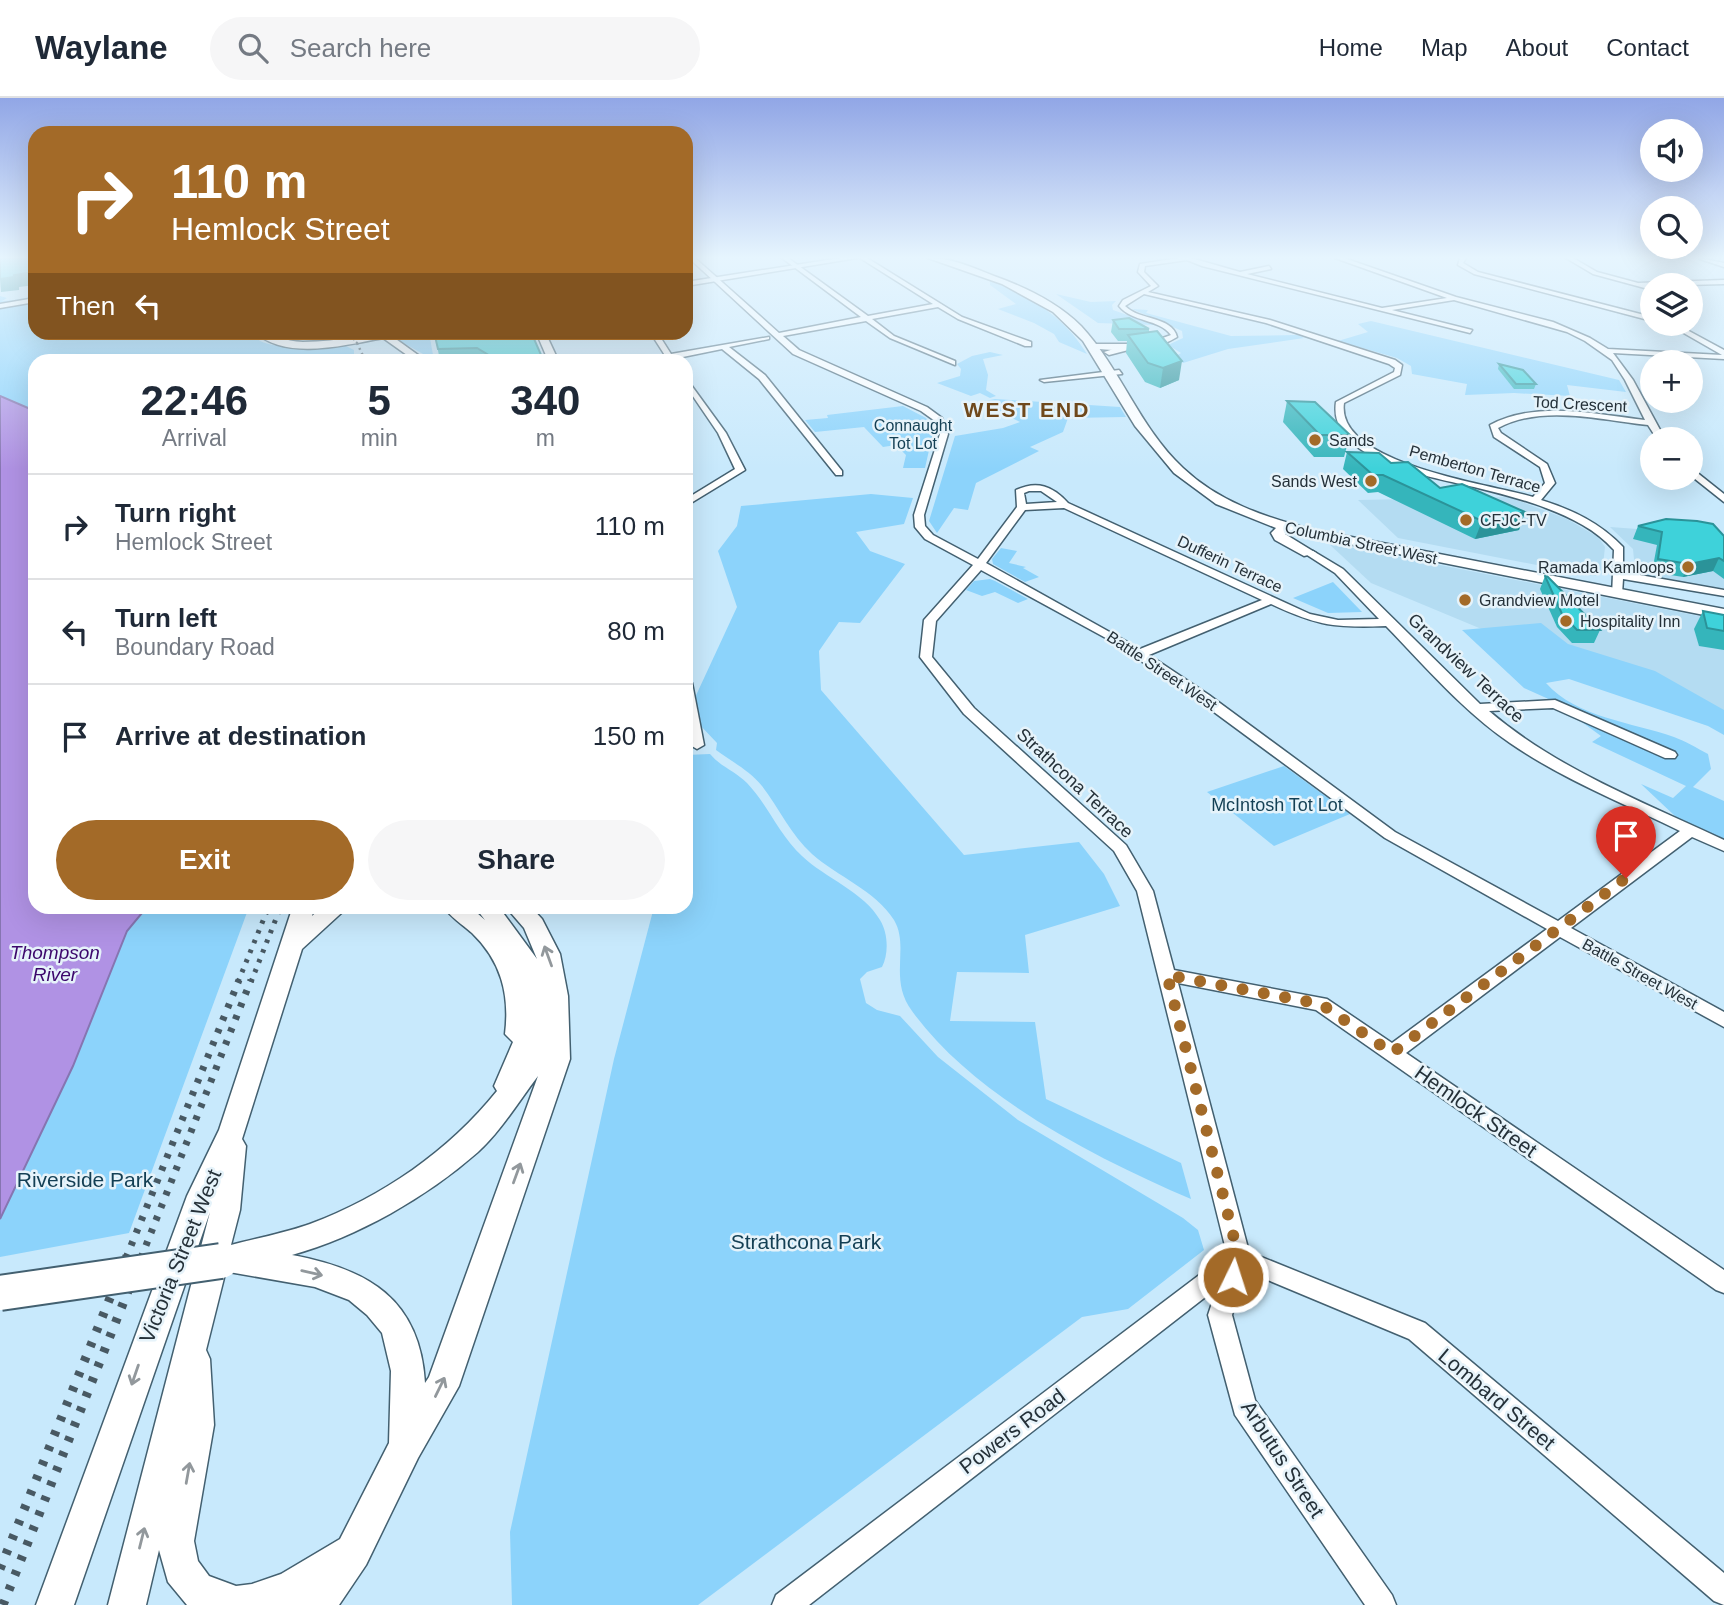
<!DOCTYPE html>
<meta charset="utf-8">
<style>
body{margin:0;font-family:Arial,sans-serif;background:#f6f6f7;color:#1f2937;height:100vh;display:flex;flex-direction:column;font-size:26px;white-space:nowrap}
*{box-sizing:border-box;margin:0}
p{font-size:23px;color:#747a83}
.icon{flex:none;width:38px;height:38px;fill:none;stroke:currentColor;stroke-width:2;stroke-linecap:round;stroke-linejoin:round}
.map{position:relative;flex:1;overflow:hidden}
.details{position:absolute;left:28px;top:256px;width:665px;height:560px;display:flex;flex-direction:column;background:#fff;border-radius:21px;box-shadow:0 7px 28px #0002}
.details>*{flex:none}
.banner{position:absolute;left:28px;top:28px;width:665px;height:214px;border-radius:21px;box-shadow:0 7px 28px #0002;background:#a36a28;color:#fff;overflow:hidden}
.buttons{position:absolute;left:1640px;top:21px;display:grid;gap:14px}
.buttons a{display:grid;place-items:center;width:63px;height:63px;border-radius:50%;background:#fff;box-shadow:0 7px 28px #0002;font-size:35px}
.pin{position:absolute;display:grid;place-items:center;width:60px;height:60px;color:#fff;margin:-72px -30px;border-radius:50% 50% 50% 0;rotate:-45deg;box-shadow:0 0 7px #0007}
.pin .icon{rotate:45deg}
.me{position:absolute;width:77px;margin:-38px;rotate:4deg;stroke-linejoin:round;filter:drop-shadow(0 0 5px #0008)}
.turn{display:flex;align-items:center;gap:24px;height:147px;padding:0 28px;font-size:32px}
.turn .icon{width:91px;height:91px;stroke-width:2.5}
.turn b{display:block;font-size:49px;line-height:60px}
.then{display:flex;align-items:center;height:66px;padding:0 28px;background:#0003;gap:14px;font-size:26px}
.eta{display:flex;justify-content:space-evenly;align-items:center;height:119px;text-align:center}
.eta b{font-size:42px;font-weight:800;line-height:49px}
.primary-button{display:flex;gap:14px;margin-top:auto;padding:14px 28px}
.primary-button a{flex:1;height:80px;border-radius:42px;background:#a36a28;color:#fff;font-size:28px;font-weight:800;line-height:80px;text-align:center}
.primary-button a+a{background:#f6f6f7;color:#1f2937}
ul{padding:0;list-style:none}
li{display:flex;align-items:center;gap:21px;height:105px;padding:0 28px;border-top:2px solid #e0e1e3}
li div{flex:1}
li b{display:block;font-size:26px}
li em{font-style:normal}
header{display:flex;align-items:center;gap:42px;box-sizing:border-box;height:98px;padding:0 35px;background:#fff;border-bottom:2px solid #e0e1e3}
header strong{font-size:33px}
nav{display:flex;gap:38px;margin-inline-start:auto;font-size:24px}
.search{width:490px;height:63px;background:#f6f6f7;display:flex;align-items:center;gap:18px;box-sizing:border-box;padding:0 24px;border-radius:38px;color:#747a83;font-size:26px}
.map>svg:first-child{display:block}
.built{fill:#b4dcf2}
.green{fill:#8cd3fb}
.water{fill:#b092e4;stroke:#8675b1;stroke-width:2}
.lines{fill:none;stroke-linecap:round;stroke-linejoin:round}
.street-casing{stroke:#436070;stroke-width:3}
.secondary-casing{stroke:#436070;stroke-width:3}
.street{fill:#fff;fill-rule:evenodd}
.secondary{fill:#fff;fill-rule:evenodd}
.rail-far4{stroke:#485963;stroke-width:2;stroke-dasharray:2 2.5;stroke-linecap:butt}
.rail-far3{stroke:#485963;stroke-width:2.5;stroke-dasharray:2 3.5;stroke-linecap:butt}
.rail-far2{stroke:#485963;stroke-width:5;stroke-dasharray:3.5 7;stroke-linecap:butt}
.rail-far1{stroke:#485963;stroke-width:7;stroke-dasharray:4.5 9;stroke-linecap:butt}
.rail{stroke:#485963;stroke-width:9;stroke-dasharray:5 11;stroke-linecap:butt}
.secondary-bridge-casing{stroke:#436070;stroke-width:38;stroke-linecap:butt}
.secondary-bridge{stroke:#fff;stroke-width:34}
.wall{fill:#35b5bb}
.shaded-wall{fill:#2b9399}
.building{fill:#3ed2da;stroke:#2b9399;stroke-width:2}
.oneway{stroke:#92989c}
.route{stroke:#a36a28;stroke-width:12;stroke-dasharray:0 21.6}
.poi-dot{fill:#a36a28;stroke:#e6f3fa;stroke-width:2.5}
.labels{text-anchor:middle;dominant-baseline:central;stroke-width:5;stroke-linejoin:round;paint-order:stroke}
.far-street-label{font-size:16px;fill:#253139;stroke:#e6f3fa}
.far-park-label{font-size:16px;fill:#133f54;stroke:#e6f3fa}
.far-poi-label{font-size:16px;fill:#253139;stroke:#e6f3fa;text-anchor:start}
.street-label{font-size:18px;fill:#253139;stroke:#e6f3fa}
.park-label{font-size:18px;fill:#133f54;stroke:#e6f3fa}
.water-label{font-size:19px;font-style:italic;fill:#3c076c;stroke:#e6f3fa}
.far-district-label{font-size:21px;font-weight:bold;letter-spacing:2px;fill:#6f481b;stroke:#e6f3fa}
.near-street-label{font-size:21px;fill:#253139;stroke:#e6f3fa}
.near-park-label{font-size:21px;fill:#133f54;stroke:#e6f3fa}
</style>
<header>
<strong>Waylane</strong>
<div class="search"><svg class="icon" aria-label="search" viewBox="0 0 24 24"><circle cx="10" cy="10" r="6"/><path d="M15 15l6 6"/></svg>Search here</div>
<nav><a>Home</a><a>Map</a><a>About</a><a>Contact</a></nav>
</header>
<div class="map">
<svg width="1724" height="1507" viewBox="0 0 1724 1507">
<rect width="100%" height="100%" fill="#c8e9fc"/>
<g class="built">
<path d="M1509,399L1567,421L1598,439L1605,449L1602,476L1593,478L1398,440L1358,402Z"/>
<path d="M1610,429L1705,436L1724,456V491L1646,478L1635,472L1633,451Z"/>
<path d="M1328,445L1724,523V632L1371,485Z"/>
</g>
<g class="green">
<path d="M990,182C1032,200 1063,217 1087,256L1059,244L1054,236L1034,225L998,211L1016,206L990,187Z"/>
<path d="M1056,196L1091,204L1116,203L1112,207L1113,212L1156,227L1098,225Z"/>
<path d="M0,198L7,200L2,203C14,203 22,200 35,198V234L252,235C261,256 327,247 347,246L346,248L354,252V262H35V313L0,298Z"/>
<path d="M1132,211L1148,212L1146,215L1231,238L1298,237L1304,240L1228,251L1183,265L1176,258L1181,255L1168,247L1183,240L1182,233Z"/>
<path d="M1371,223L1619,282L1626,294L1567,287L1570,298L1514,295L1465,297L1467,286L1412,276L1411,268L1397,260L1338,243L1368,234L1358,226Z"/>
<path d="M414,235H429L434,262L396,241Z"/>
<path d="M990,254L1003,257L983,261L988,277L986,292L996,298L990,300L980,295L971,298L937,285L960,278L961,271L957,266L972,258Z"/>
<path d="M995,301L1120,309L1126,319L1068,320L1063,334L1030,349L1039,353L976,385L968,412L954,410L937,435L929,423L955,338L1003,330L1020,324L980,304Z"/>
<path d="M903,308L926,320L934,330L925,370H903L906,357L896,347L883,349L864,329L815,334L805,322L828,320L827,317Z"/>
<path d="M871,396L913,400L904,426L856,434L870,453L905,466L860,525L839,524L819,553L821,592L964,757L1079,744L1104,776L1120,808L1025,837L1029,875L957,874L950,923L1035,924L1046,1001L1181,1065L1191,1101C1096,1060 974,999 912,913C888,881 910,849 894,822C875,792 838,779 812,756C791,737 779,710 762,688C750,673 731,663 716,652L717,645L698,625L692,606L737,509L718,453L737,428L741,408Z"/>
<path d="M1001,450L1017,453L1009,465L1026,469L1023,470L1039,479L1025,484L993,466L992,461Z"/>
<path d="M990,481L995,483L1028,501L1018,505L995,494L982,498L966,492L974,483Z"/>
<path d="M1333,484L1362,514L1328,515L1293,500Z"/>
<path d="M1541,525L1568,546L1655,573L1724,612V637L1708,628L1569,581L1546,585C1577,620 1632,624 1674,639C1685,643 1697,650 1708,656L1711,671L1693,689L1724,703V741L1676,719L1641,686L1673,700L1686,688L1592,644L1601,638L1553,603L1524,590L1462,532Z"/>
<path d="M710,656C721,669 735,673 747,685C768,707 779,737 802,758C825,780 864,794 880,822C888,835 889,855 882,869L867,874L860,881L866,905L877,912L900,918L938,959L1018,1022L1183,1120L1198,1132L1204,1152L1128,1211L1082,1219L698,1507H512L510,1434L614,961L654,809L686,808V657Z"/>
<path d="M1284,668L1350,716L1274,748L1207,694Z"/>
<path d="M147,809H249L129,1135L0,1159V1121L73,968L127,833Z"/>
</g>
<path class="water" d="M0,298L35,313V808L147,809L127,833L73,968L0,1121Z"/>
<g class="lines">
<g class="street-casing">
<g id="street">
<path d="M689,160H695L779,235L861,219L782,160H788L868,218L933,206L860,160H867L962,219L1031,244V248H1025L958,221L938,209L872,221L894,238L955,263V267L890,240L866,223L783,238L799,252L927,309L942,320L948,336L924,417L925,428L933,437L978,461L1017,409L1016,392C1037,382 1053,388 1068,405L1310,516L1338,522L1379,521L1335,475L1304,455L1313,453L1343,471L1480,606L1555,602L1675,654L1677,657L1675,660H1665L1553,610L1489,613C1557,671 1643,704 1724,742V753L1692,739L1571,830L1724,914V929L1560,839L1406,955L1724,1172V1195L1716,1192L1316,912L1178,885L1249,1154L1425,1225L1724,1475V1507L1714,1503L1409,1241L1246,1173L1232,1217L1255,1302L1392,1497L1396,1507H1365L1235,1317L1208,1217L1217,1190L809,1507H772L776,1497L1227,1156L1137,793L1114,753L964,616L920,559L924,522L973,467L925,441L915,429L914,417L940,336L935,323L921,313L793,256ZM1029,393H1041L1057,404L1026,406L1024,395ZM1064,410L1262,502L1140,551L986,465L1025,412ZM981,472L1115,545L1199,603L1385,740L1547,831L1392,945L1327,901L1174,872L1153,793L1126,747L974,610L932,559L936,523ZM1271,506C1318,528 1335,530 1386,528C1425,568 1463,613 1510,645C1562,681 1623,705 1680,733L1558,823L1395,734L1209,597L1149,557Z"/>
<path d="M1179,160H1191L1240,174L1269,168L1271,171L1247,176L1382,210L1447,200L1335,160H1344L1456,199L1553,224L1590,240L1608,251L1722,257L1668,226H1676L1724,252V261L1613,255L1633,282L1665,341H1657L1648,327C1601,322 1542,306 1498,330L1501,335L1547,366L1555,385L1541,402C1573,412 1600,425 1623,449V474L1724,492V498L1623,481L1622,496L1612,498L1614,452C1595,431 1572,420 1546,410C1523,401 1498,395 1474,389C1434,379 1327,363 1336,304L1394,274L1395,270L1389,266L1266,225L1144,196L1125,208C1140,223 1172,218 1177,239C1152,255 1118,253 1088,250L1091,246H1146L1171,237C1158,220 1133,225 1119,208L1123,202L1151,188L1138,174L1140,166ZM1187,162L1202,168L1470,235L1472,232L1392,212L1454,202L1567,234L1585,243L1612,262L1625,282L1645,322C1595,316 1537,302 1490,327L1494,339L1540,369L1545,385L1533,399C1490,386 1335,366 1344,305L1400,277L1402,267L1395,262L1270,222L1148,194L1158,188L1144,174L1145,168Z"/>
<path d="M1460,160H1466L1463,165L1478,174L1652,219V223L1474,176L1458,167Z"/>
<path d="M1566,160H1573L1597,174L1638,185L1724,182V186L1650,188L1652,192L1593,176Z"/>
<path d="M1699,160L1724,165V169L1700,161Z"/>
<path d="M35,200V204L0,210V206Z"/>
<path d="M650,234H657L671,256L769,239V241L729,249L765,277L842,373V377H836L759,281L722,251L668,262Z"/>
<path d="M1119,272L1122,276L1044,284L1040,282Z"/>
<path d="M686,280L726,335L745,372L686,408V401L735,371L718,335L686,288Z"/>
<path d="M1690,369L1724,396V404L1690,377Z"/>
<path d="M686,581L692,585L704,647L697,651L690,647L686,623Z"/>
</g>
</g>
<g class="secondary-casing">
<g id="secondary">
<path d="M840,160H857L686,188V184Z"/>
<path d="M928,160C950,159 974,170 994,178C1025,189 1057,204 1081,228C1121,271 1139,329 1183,370C1219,404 1265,419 1310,431L1724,511V521L1289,434L1285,436L1316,455L1304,458L1275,442L1271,435L1276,430L1216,406L1174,375L1135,328L1083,243L1053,214L1002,186Z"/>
<path d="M255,234C271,234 285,244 303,244C340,244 372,234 406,234L393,239L425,262H414L383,240C346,247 285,263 255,234Z"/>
<path d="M536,234H545L558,262H548Z"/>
<path d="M1133,245L1136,250L1109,257L1104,254Z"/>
<path d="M293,808H315L312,818L323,808H349L302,851L242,1041L246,1048L240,1112L231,1147C257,1140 285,1135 310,1126C382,1099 449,1053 497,993L494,988L513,944L505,936C510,896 501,863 472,835C462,826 450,819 443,808H469L485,822L474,808H498L537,861L524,830L505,808H530L542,821L560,856L568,898L570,961L459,1288L418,1360L366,1467L339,1507H187L168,1484L159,1452L146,1507H108L210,1114L74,1507H36L187,1098L219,1032ZM538,978L429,1279L425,1285C420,1201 368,1171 292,1157C357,1139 427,1099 478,1054C501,1033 519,1003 538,978ZM229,1174L315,1189L349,1202L367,1217L382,1235L391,1273L389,1345L340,1441L281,1476L252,1486L236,1488L209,1478L198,1463L194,1443L214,1327L210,1261L206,1252L225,1176Z"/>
</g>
</g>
<use href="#street" class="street"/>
<use href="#secondary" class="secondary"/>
<path class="rail-far4" d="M347,234L359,247"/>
<path class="rail-far3" d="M357,245L365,262"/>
<g class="rail-far2">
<path d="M238,884L269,808"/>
<path d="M251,884L281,808"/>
</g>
<g class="rail-far1">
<path d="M126,1160L239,882"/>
<path d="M141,1160L251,882"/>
</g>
<g class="rail">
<path d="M0,1471L127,1158"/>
<path d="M3,1507L142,1158"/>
</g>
<g class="secondary-bridge-casing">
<path id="secondary-bridge" d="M0,1195L221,1163"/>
</g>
<use href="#secondary-bridge" class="secondary-bridge"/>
</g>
<g class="wall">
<path d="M1113,222L1149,231V234L1179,282L1160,290L1145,284L1126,255L1127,243H1118L1111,234Z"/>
<path d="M434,234L542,259V262H440Z"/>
<path d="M1499,266L1536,286L1534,291H1514L1498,271Z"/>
<path d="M1287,303L1350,337L1344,359H1314L1283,324Z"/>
<path d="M1347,354L1391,365L1440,390L1525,414L1519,432L1475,441L1378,394L1368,395L1343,371Z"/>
<path d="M1638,428L1724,438V481L1713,473L1683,479L1652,474L1657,447L1633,441Z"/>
<path d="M1545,478L1600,532L1594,545H1572L1557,529L1540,491Z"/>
<path d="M1703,513L1724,517V552L1699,548L1694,531Z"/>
</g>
<g class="shaded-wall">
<path d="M35,174V187L19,189V192L1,194L0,181L14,177Z"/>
<path d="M1182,263L1179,282L1160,290L1163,270Z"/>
<path d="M1525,414L1519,432L1475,441L1482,423Z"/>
<path d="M1719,460L1713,473L1683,479L1689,466Z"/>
</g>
<g class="building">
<path d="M0,160H35V174L14,177V179L0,181Z"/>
<path d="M1129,220L1149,231H1119L1113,222Z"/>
<path d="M1157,233L1182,263L1163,270L1148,265L1128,237Z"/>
<path d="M434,234H531L542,259L541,262H491L490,258L477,250L438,251Z"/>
<path d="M1499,266L1523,272L1536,286H1516Z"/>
<path d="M1287,303L1315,304L1350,337H1320Z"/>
<path d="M1347,354L1379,355L1391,365L1408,364L1440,390L1462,386L1525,414L1482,423L1383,377H1373Z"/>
<path d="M1666,421L1697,423L1713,426L1724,438V463L1719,460L1689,466L1658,461L1662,434L1638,428Z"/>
<path d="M1546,477L1600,532H1577L1562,516L1545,478Z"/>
<path d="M1703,513L1724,517V533L1707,530Z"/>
</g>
<defs><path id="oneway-shaft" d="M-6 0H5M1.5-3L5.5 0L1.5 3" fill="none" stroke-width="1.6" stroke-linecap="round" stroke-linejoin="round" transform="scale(1.75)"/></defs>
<g class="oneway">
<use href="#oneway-shaft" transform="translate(548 858) rotate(-110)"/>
<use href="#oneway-shaft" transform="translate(517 1075) rotate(-70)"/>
<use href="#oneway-shaft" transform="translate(312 1175) rotate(13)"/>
<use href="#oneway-shaft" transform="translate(135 1277) rotate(109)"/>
<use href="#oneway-shaft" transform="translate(440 1289) rotate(-64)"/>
<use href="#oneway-shaft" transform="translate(188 1375) rotate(-80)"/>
<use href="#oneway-shaft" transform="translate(142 1440) rotate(-76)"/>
</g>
<linearGradient id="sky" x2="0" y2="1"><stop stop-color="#91a6e6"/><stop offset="0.43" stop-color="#e6f5fe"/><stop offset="1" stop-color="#e6f5fe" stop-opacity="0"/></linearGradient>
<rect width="1724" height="371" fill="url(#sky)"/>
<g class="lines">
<path class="route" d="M1233,1179L1239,1160L1167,877L1321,906L1392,955L1626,780"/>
</g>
<g class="poi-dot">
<circle cx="1315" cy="342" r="7"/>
<circle cx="1371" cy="383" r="7"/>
<circle cx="1466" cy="422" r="7"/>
<circle cx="1688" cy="469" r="7"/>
<circle cx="1465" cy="502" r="7"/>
<circle cx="1566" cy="523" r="7"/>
</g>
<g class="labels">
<g class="far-street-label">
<text transform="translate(1580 306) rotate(3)">Tod Crescent</text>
<text transform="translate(1475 371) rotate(16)">Pemberton Terrace</text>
<text transform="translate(1361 445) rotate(12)">Columbia Street West</text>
<text transform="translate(1230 466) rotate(25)">Dufferin Terrace</text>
<text transform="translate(1162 573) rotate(34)">Battle Street West</text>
<text transform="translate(1640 876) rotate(29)">Battle Street West</text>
</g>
<g class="far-park-label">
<text x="913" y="327">Connaught<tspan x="913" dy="18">Tot Lot</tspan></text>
</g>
<g class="far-poi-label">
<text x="1329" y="342">Sands</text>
<text x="1357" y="383" text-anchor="end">Sands West</text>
<text x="1480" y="422">CFJC-TV</text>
<text x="1674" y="469" text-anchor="end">Ramada Kamloops</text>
<text x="1479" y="502">Grandview Motel</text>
<text x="1580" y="523">Hospitality Inn</text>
</g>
<g class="street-label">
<text transform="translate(1466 570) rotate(43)">Grandview Terrace</text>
<text transform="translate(1075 685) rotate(43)">Strathcona Terrace</text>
</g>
<g class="park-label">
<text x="1277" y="707">McIntosh Tot Lot</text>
</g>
<g class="water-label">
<text x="55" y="854">Thompson<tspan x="55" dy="22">River</tspan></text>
</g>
<g class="far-district-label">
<text x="1027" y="311">WEST END</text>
</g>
<g class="near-street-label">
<text transform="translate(1476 1013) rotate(35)">Hemlock Street</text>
<text transform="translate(180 1158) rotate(-68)">Victoria Street West</text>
<text transform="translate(1497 1301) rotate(40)">Lombard Street</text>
<text transform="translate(1012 1333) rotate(-37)">Powers Road</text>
<text transform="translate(1283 1361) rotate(57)">Arbutus Street</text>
</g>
<g class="near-park-label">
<text x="85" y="1081">Riverside Park</text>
<text x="806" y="1143">Strathcona Park</text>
</g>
</g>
</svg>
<div class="buttons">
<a><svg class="icon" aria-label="sound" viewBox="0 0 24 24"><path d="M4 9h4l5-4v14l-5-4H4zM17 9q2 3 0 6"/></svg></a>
<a><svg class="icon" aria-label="search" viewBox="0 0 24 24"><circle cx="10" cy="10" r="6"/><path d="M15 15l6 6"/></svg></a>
<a><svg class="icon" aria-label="layers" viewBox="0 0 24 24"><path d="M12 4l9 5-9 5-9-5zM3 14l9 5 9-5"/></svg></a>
<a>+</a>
<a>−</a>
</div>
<div class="pin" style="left:1626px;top:780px;background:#d93025"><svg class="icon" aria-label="arrive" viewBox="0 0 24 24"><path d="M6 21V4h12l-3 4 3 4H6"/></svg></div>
<svg class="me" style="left:1233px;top:1179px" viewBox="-20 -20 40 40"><circle r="17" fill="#a36a28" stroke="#fff" stroke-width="3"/><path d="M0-11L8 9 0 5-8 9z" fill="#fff"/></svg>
<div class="banner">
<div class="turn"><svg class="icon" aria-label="right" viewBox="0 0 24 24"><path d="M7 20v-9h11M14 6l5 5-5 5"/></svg><div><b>110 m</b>Hemlock Street</div></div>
<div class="then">Then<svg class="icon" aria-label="left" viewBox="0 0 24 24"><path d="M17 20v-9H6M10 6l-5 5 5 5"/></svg></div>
</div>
<section class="details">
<div class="eta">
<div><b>22:46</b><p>Arrival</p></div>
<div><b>5</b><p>min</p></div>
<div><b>340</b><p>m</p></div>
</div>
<ul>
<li><svg class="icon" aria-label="right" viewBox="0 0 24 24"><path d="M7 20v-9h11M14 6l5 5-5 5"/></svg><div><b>Turn right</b><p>Hemlock Street</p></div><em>110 m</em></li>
<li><svg class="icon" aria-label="left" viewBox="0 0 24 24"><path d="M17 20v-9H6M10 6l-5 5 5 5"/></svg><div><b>Turn left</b><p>Boundary Road</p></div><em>80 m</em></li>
<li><svg class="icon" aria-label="arrive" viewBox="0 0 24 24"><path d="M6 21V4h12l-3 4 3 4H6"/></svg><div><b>Arrive at destination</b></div><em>150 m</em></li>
</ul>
<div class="primary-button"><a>Exit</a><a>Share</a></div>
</section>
</div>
